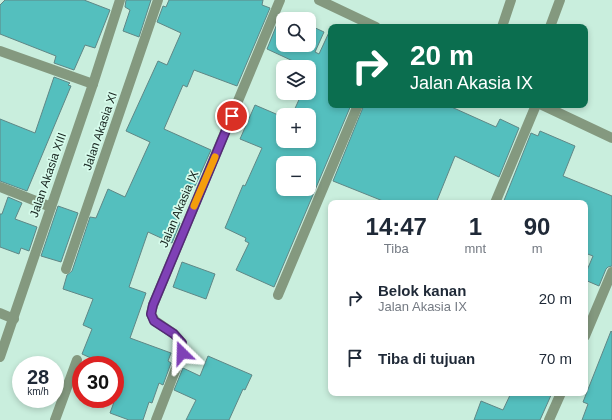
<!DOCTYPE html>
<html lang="id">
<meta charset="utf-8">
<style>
body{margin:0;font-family:Arial,sans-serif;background:#f2f2f3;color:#1f2937;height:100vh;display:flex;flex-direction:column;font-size:15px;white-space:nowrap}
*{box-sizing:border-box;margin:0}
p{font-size:13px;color:#747a83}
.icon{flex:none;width:22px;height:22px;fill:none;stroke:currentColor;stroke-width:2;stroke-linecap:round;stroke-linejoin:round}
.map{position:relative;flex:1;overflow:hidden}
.side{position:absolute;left:328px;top:200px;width:260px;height:196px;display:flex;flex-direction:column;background:#fff;border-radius:8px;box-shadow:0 2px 6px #0003}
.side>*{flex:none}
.guide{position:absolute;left:328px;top:24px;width:260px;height:84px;border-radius:8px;box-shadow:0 2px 6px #0003;background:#0b6e4f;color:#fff;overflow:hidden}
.tools{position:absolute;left:276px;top:12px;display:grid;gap:8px}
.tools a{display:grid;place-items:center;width:40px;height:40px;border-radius:8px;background:#fff;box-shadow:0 2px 6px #0003;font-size:20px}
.speed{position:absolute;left:12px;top:356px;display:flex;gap:8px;font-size:20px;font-weight:700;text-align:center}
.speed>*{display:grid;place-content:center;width:52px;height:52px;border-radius:50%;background:#fff;box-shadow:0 2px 6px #0003;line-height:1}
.speed small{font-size:10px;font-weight:400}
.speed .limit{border:6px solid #d22;background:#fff;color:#111}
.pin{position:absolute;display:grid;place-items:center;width:34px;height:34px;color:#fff;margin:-17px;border:2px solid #fff;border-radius:50%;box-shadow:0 1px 4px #0007}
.me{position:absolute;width:44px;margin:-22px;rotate:338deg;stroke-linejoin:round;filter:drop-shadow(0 0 3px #0008)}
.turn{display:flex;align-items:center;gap:14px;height:84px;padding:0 16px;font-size:18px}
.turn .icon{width:52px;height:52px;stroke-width:2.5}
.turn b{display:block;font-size:28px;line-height:34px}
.eta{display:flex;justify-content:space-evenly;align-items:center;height:68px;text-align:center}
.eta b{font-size:24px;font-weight:600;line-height:28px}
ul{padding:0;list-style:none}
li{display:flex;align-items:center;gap:12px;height:60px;padding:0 16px}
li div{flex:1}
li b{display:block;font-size:15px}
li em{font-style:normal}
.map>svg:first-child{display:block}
.building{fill:#54bfbe;stroke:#5f8786;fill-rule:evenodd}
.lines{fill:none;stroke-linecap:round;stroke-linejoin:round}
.minor{stroke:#84997f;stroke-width:10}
.route-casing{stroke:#532a76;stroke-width:10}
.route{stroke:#7f41b6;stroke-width:7}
.slow{stroke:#f59e0b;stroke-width:7}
.labels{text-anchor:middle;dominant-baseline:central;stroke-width:3.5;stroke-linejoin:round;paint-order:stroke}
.street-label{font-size:12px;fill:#15231d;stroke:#d6fbeb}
</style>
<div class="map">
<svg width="612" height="420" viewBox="0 0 612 420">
<rect width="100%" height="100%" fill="#c9eedd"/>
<g class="building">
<path d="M5,0H84L110,10L95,48L85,45L74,70L54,63L56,56L0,34V5Z"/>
<path d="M126,0H151L139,37L123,31L130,10L125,7Z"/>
<path d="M169,0H263L262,5L270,8L237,86L194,70L187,87L183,85L164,129L211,150L195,186L189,184L176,221L180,223L172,243L148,232L129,287L146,293L130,338L171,353L168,361L171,363L163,385L159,383L152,403L149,402L143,420H129L110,413L118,391L115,390V365H90L93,359L82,354L92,329L83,325L93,299L63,289L67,275L72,271L90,217L96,218L108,189L125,197L150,142L126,131L158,61L167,65L181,33L157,22L163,6L166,7Z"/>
<path d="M281,14L293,19H283V45H309V25L324,32L315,52L319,54L331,28V105H351L274,287L236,270L249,243L245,241L246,238L225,228L243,185L245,186L262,148L240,139L255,105L283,117V141H309V115H292L302,93H309V77L314,67H290L293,61L267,49ZM283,163H309V189H283Z"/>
<path d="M54,77L70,83L68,85L71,86L27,191L0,181V119L35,133Z"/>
<path d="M364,105H447L496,127L500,119L519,128L499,177L455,156L436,203H388L333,181Z"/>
<path d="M540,131L575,146L563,176L612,196V266L608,267L606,269L599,286L585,280V275L593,256L585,253V203H503L531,133L538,136Z"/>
<path d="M8,197L22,203L15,219L37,227L29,251L21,248L19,254L0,247V214H2Z"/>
<path d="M58,206L78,213L61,262L41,256Z"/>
<path d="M182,262L215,274L206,299L173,287Z"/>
<path d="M611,331L612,332V420H582L588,404L583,402Z"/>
<path d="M208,356L252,375L245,390L243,389L229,420H186L196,400L174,390L183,368L200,376Z"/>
<path d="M511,393H552L540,420H474L481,401L503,410Z"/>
</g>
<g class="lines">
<g class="minor">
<path d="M319,0L376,27"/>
<path d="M502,27L511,0"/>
<path d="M550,27L560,0"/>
<path d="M0,51L93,84"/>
<path d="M542,105L612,138"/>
<path d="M0,187L51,207"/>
<path d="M495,203L536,105"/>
<path d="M66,269L158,0"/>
<path d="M278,295L358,105"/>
<path d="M0,313L14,319"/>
<path d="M585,336L612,272"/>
<path d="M0,357L93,84L120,0"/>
<path d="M55,420L77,360"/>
<path d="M156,420L182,353V343L174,334L155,321L151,314L153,305L280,0"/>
<path d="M549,420L561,393"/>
</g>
</g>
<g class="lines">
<g class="route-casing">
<path id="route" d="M182,353V343L174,334L154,321L151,314L153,305L232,116"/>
</g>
<use href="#route" class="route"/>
<path class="slow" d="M194,206L215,157"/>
</g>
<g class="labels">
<g class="street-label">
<text transform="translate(100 131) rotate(-71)">Jalan Akasia XI</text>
<text transform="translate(48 175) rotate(-71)">Jalan Akasia XIII</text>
<text transform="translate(179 209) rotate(-67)">Jalan Akasia IX</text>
</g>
</g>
</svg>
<div class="tools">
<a><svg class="icon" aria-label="search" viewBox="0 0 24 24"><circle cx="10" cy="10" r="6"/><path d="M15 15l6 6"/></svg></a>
<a><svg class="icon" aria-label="layers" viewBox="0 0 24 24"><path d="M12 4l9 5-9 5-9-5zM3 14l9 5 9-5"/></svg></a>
<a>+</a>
<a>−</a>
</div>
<div class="speed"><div>28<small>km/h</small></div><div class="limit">30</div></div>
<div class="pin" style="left:232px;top:116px;background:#d93025"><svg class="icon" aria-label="arrive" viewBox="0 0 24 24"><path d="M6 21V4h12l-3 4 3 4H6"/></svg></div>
<svg class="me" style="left:182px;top:353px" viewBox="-20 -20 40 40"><path d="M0-17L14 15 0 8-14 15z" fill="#7f41b6" stroke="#fff" stroke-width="4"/></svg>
<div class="guide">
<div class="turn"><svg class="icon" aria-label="right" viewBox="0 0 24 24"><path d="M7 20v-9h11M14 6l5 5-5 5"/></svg><div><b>20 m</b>Jalan Akasia IX</div></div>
</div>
<section class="side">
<div class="eta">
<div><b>14:47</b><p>Tiba</p></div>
<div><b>1</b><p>mnt</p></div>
<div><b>90</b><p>m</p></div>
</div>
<ul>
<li><svg class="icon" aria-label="right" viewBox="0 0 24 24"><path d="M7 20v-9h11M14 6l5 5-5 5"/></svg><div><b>Belok kanan</b><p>Jalan Akasia IX</p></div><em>20 m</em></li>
<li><svg class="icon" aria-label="arrive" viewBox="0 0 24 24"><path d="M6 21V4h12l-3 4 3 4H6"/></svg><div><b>Tiba di tujuan</b></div><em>70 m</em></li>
</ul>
</section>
</div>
